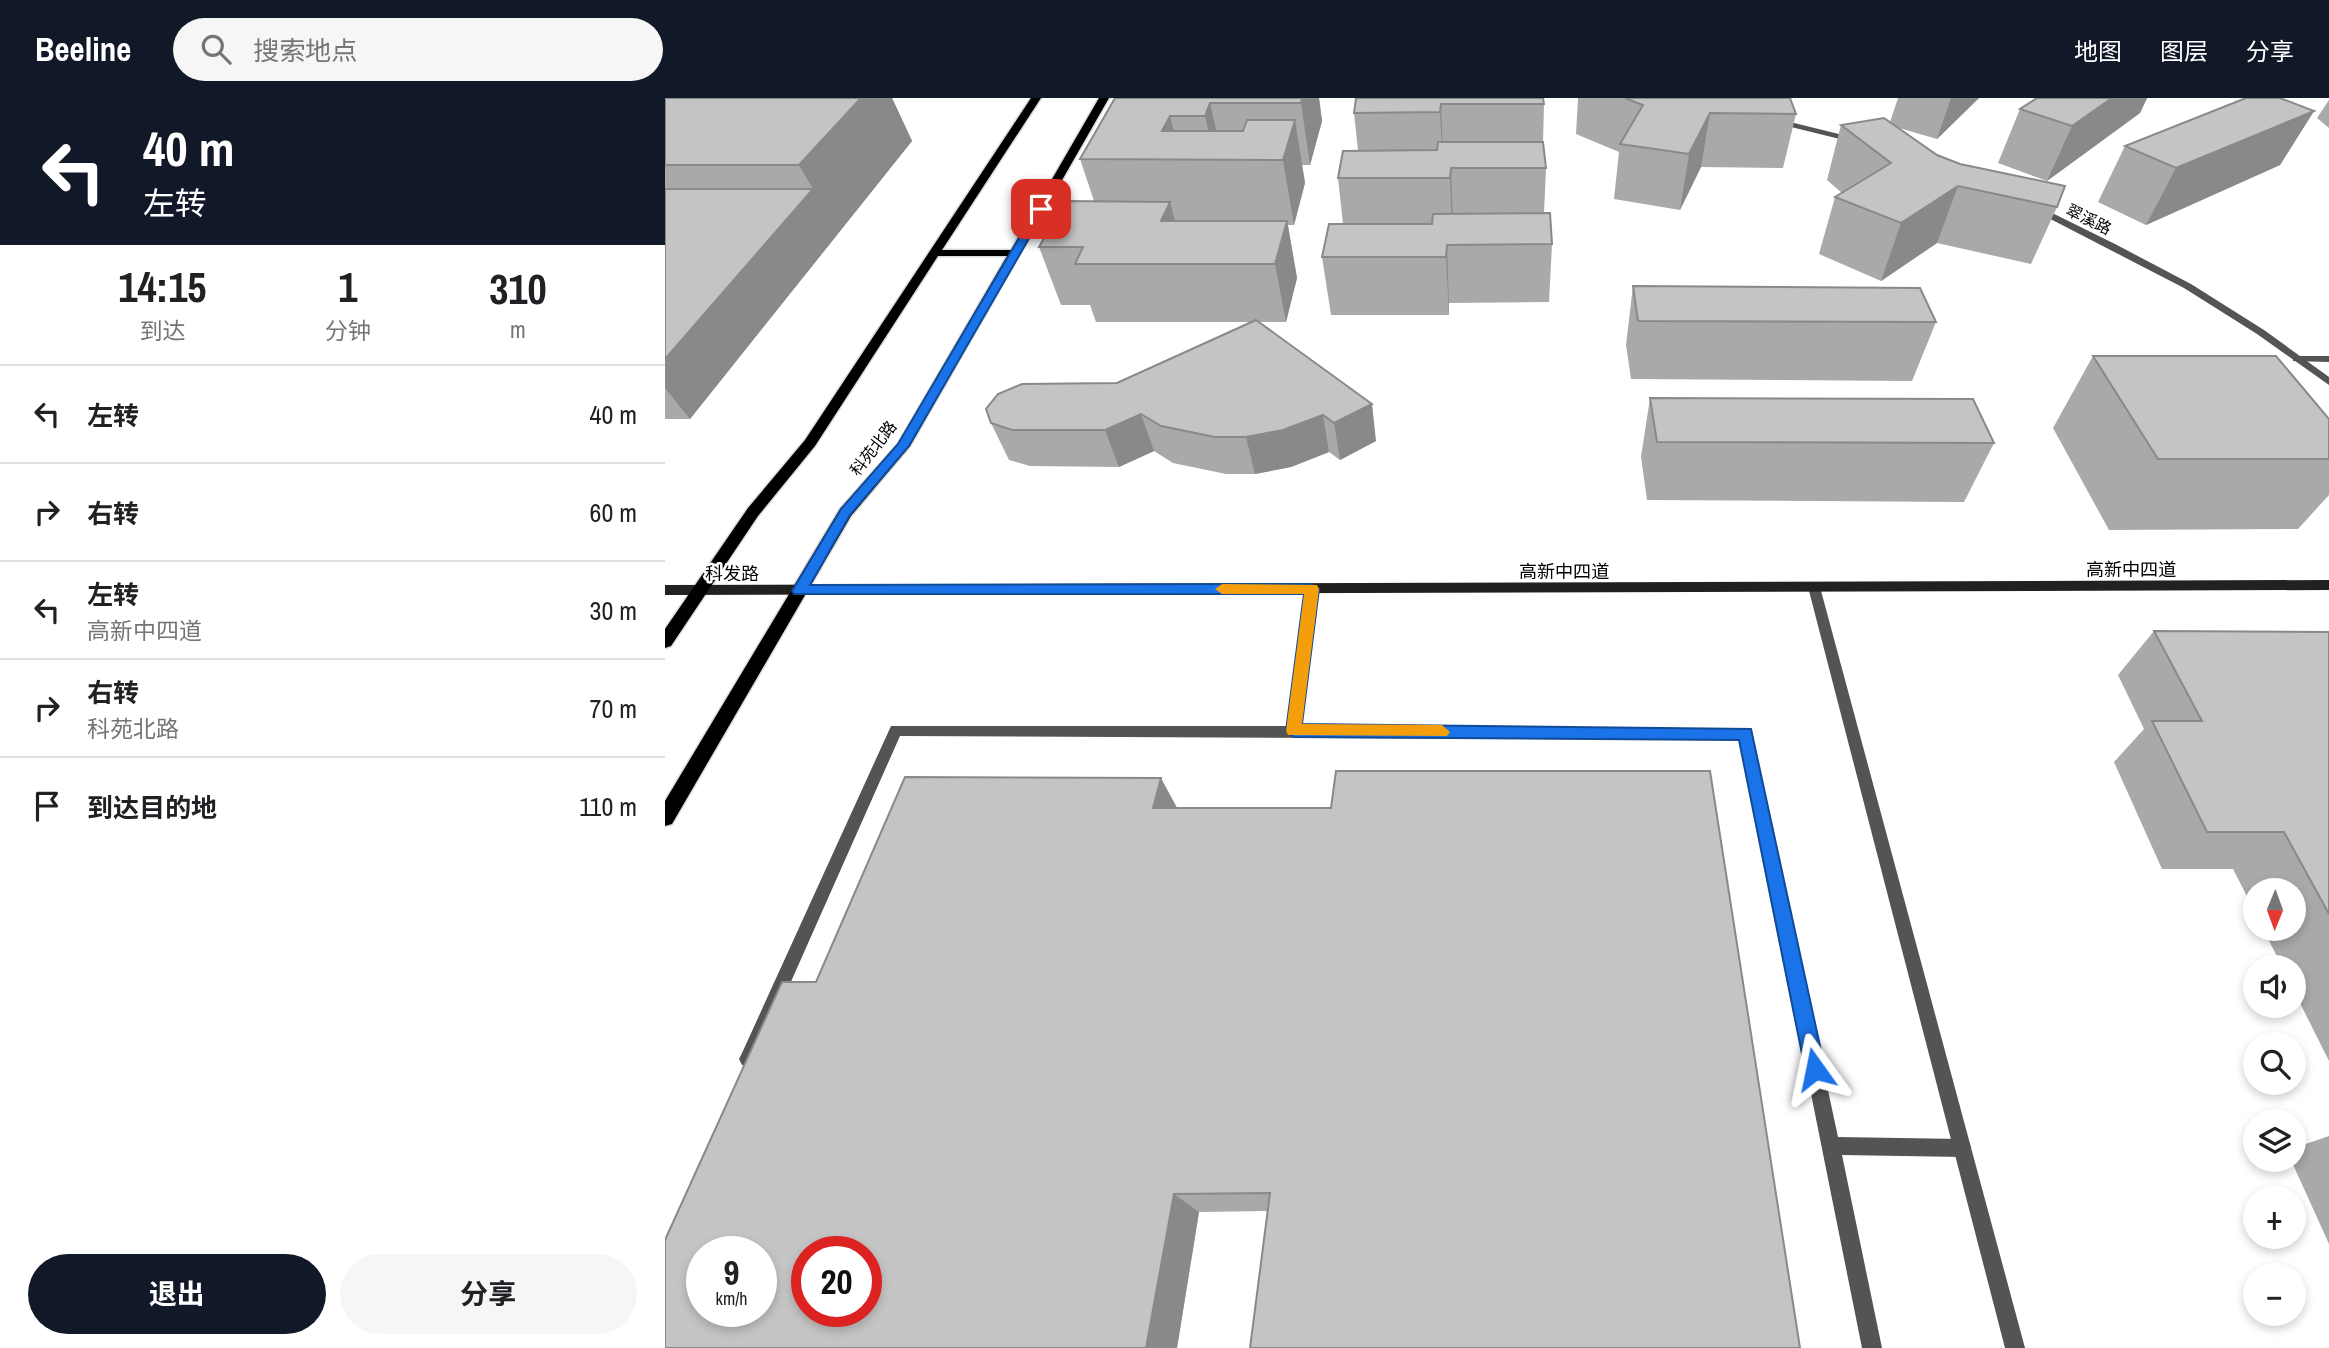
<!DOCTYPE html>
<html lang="zh">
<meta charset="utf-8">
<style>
body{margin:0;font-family:"Archivo Narrow","Noto Sans SC",sans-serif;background:#f6f6f6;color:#202124;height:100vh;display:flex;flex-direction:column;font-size:26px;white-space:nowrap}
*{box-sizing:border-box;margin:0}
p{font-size:23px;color:#757577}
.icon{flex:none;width:38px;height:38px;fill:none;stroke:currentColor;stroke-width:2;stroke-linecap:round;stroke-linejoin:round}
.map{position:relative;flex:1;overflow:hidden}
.side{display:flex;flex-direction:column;background:#fff;width:665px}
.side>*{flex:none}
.top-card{background:#111827;color:#fff;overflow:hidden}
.needle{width:46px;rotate:181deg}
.buttons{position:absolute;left:1578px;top:780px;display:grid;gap:14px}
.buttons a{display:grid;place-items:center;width:63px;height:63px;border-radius:50%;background:#fff;box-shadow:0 4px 10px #0003;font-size:35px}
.speed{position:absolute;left:21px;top:1138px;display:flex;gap:14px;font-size:35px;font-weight:700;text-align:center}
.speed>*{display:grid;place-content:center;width:91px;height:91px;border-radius:50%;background:#fff;box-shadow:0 4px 10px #0003;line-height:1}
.speed small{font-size:18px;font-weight:400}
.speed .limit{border:10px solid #d22;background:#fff;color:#111}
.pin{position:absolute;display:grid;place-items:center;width:60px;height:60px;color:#fff;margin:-30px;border-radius:14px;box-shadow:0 4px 10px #0006}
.me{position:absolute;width:77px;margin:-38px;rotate:348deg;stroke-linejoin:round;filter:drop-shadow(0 0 5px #0008)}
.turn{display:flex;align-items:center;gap:24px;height:147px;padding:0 28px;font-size:32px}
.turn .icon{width:91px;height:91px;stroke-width:2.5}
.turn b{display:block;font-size:49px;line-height:60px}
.eta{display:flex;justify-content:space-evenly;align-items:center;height:119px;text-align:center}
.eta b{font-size:42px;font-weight:700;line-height:49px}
.primary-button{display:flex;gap:14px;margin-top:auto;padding:14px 28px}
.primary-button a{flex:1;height:80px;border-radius:42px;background:#111827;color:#fff;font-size:28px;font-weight:700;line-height:80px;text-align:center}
.primary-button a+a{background:#f6f6f6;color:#202124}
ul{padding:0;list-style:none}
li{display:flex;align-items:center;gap:21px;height:98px;padding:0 28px;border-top:2px solid #e0e0e0}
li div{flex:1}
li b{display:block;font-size:26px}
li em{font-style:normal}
header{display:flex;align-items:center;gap:42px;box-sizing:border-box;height:98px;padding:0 35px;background:#111827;color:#fff}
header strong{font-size:33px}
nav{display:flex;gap:38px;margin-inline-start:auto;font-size:24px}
.search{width:490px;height:63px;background:#f6f6f6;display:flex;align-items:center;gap:18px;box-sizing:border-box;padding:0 24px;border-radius:38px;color:#757577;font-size:26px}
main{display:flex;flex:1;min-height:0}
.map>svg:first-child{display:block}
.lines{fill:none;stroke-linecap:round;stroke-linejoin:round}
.primary-casing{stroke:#dbdbdb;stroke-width:3}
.service{fill:#545454;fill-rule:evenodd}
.minor{fill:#545454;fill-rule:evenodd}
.secondary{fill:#212121;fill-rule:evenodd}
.primary{fill:#000;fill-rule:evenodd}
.wall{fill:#a9a9a9}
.shaded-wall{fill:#898989}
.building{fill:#c4c4c4;stroke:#898989;stroke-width:2;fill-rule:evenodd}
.route{fill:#1a73e8;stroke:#114b97;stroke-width:2}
.slow{fill:#f59e0b}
.labels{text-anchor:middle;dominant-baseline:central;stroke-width:5;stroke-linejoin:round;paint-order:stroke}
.far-street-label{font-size:16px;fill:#000;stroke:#fff}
.street-label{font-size:18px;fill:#000;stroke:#fff}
</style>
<header>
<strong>Beeline</strong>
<div class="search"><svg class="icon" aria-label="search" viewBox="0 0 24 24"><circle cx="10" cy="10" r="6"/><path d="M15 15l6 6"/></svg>搜索地点</div>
<nav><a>地图</a><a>图层</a><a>分享</a></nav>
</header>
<main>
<section class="side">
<div class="top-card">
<div class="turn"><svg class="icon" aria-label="left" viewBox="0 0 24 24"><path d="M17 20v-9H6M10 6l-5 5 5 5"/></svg><div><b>40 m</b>左转</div></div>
</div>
<div class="eta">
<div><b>14:15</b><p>到达</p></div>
<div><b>1</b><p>分钟</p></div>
<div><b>310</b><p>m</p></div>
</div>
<ul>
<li><svg class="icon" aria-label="left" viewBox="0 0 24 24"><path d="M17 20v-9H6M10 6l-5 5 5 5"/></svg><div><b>左转</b></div><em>40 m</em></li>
<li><svg class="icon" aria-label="right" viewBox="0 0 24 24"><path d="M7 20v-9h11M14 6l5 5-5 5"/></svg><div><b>右转</b></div><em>60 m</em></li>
<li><svg class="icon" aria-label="left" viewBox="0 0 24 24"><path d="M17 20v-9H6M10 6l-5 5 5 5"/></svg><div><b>左转</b><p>高新中四道</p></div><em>30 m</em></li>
<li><svg class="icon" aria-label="right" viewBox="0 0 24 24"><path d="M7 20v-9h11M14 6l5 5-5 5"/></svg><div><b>右转</b><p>科苑北路</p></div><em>70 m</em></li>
<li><svg class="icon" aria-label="arrive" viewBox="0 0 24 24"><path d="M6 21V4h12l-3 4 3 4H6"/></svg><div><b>到达目的地</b></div><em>110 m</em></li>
</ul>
<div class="primary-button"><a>退出</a><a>分享</a></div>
</section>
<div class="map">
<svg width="1664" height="1250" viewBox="0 0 1664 1250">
<rect width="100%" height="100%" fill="#fff"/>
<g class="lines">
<g class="primary-casing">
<path id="primary" d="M366,0H376L277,152H346L434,0H444L245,348L186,418L7,726L0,728V703L175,411L233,346L342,158H273L150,348L93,418L6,548L0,550V531L83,410L140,342Z"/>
</g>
<g class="service">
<path d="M1632,258H1664V264L1628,263V259Z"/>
<path d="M646,486L652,491L637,628L1086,632L1173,1039L1297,1041L1304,1043L1306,1050L1304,1057L1297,1059L1177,1057L1217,1250H1197L1075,642L235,638L89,967L83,970L77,967L74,961L77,955L226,628H623L640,491Z"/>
</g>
<g class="minor">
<path d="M1109,20L1194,41L1195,43L1191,45L1106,24L1105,22Z"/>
<path d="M1371,107L1450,146L1526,186L1599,232L1664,279V287L1592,236L1519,190L1368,112L1367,110Z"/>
<path d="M1149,484L1155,489L1360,1250H1340L1143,489Z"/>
</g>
<path class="secondary" d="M1664,482V492L0,497V487Z"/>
<use href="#primary" class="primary"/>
</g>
<g class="wall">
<path d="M0,0H227L247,43L25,321H0Z"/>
<path d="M450,0H654L657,23L645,67H637L640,85L629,127H623L632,180L621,224H595L711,343L675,362L664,354L626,369L590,376H561L508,365L489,353L454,369L365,368L344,362L326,325L452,285L586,224H431L425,207H396L374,149L429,103L415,61Z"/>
<path d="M691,0L879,6L878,44L881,70L879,115L887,146L884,204L784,205V217H666L657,159L678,126L673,80L693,52L689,15Z"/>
<path d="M913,0H1125L1131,16L1118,70L1036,69L1015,112L949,101L954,54L911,36Z"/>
<path d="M1233,0H1314L1272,41L1234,30L1272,57L1392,109L1366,166L1272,145L1216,183L1154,156L1170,99L1177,95L1162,82L1176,27L1225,24Z"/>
<path d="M1372,0H1482L1475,15L1382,83L1333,65L1355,11Z"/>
<path d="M1664,2V30L1652,20Z"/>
<path d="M1649,13L1615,67L1481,127L1433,104L1460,48Z"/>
<path d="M968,188L1271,224L1247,283L966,281L961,247Z"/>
<path d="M1428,258L1664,321V397L1633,431L1444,432L1388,330Z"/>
<path d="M985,300L1329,345L1299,404L982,402L976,359Z"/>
<path d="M1489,533L1664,534V963L1629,893V870H1618L1598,831H1629V793H1591V816L1568,771H1497L1449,664L1479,631L1453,577Z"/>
<path d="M1045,673L602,1113L534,1114L512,1250H0L151,884L512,710H666Z"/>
<path d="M1664,1038V1146L1626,1062H1629V1050Z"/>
</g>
<g class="shaded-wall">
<path d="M196,0H227L247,43L25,321L0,290V261L148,91L134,67Z"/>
<path d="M637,0H654L657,23L645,67L636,5Z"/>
<path d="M1286,0H1314L1272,41Z"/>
<path d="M1447,0H1482L1475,15L1382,83L1407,28Z"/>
<path d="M545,5L558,62H550L540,18Z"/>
<path d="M776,6L778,60V69L775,14Z"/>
<path d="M1649,13L1615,67L1481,127L1511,70Z"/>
<path d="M1045,15L1036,69L1015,112L1024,56Z"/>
<path d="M505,18L516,62L497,33Z"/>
<path d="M630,22L640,85L629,127L618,62Z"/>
<path d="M786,70L788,126L787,136L785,80Z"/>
<path d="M1293,88L1272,145L1216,183L1236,125Z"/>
<path d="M505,104L520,161L496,123Z"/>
<path d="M622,123L632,180L621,224L610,166Z"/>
<path d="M782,147L784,205V217L781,159Z"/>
<path d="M707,306L711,343L675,362L669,325Z"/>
<path d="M476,316L489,353L454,369L440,332Z"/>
<path d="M658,317L664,354L626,369L590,376L581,339Z"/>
<path d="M496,680L517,719L488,710Z"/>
<path d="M509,1096L534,1114L512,1250H481Z"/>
</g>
<g class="building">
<path d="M0,0H196L134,67H0Z"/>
<path d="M450,0H637L636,5H545L540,18H505L497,33H578L582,22H630L618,62L415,61Z"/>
<path d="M691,0H878L879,6H776L775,14L689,15Z"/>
<path d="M960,0H1125L1131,16L1045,15L1024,56L955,46L978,7Z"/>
<path d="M1372,0H1447L1407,28L1355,11Z"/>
<path d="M1581,0H1615L1649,13L1511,70L1460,48Z"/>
<path d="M1219,20L1272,57L1295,66L1400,88L1392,109L1293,88L1236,125L1170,99L1226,65L1176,27Z"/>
<path d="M773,44H878L881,70H786L785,80H673L678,53L772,52Z"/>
<path d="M0,91H148L0,261Z"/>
<path d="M400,103L505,104L496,123H622L610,166H410L418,149H374Z"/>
<path d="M885,115L887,146L782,147L781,159H657L664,126H767L768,116Z"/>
<path d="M968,188L1255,190L1271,224L973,223Z"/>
<path d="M591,222L707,306L669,325L658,317L618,332L581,339H550L496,328L476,316L440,332H347L326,325L321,311L333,296L357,286L452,285Z"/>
<path d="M1428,258H1611L1664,321V361H1493Z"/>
<path d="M985,300L1308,301L1329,345L992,344Z"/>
<path d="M1489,533L1664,534V816L1619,734H1542L1487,623H1537Z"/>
<path d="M671,673H1045L1135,1250H585L605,1095L509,1096L481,1250H0V1142L117,884H151L240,679L496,680L488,710H666ZM37,1153H96V1213H37ZM142,1153H201V1213H142Z"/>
</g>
<path class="route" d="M376,108L381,111L244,348L185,417L145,487L646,486L654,491L637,626L1086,631L1160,971L1157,978L1150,981L1143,978L1140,971L1074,642L629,639L621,633L639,496H129L127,493L176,411L233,346L371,111Z"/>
<path class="slow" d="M557,486L652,487L654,491L637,626L777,627L785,634L782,638L623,637L621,633L639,496H557L550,491Z"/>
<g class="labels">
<g class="far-street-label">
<text transform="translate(1424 121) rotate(26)">翠溪路</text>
<text transform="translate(208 350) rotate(-52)">科苑北路</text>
</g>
<g class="street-label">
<text x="1466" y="471">高新中四道</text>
<text x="899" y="473">高新中四道</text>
<text x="67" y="475">科发路</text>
</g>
</g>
</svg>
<div class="buttons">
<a><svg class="needle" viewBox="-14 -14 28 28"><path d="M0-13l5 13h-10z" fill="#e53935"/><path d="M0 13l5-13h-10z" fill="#757577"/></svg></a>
<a><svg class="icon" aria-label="sound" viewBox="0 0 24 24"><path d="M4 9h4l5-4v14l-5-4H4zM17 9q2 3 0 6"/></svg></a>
<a><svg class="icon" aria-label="search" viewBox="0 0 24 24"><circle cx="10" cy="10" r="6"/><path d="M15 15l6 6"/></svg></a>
<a><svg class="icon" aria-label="layers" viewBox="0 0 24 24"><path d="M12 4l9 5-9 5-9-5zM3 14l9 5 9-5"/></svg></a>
<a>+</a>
<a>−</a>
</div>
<div class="speed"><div>9<small>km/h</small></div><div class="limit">20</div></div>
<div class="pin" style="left:376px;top:111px;background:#d93025"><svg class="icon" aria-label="arrive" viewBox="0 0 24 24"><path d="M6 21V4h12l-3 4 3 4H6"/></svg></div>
<svg class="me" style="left:1150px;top:971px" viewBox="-20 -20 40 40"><path d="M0-17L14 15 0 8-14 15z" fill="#1a73e8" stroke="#fff" stroke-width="4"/></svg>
</div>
</main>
